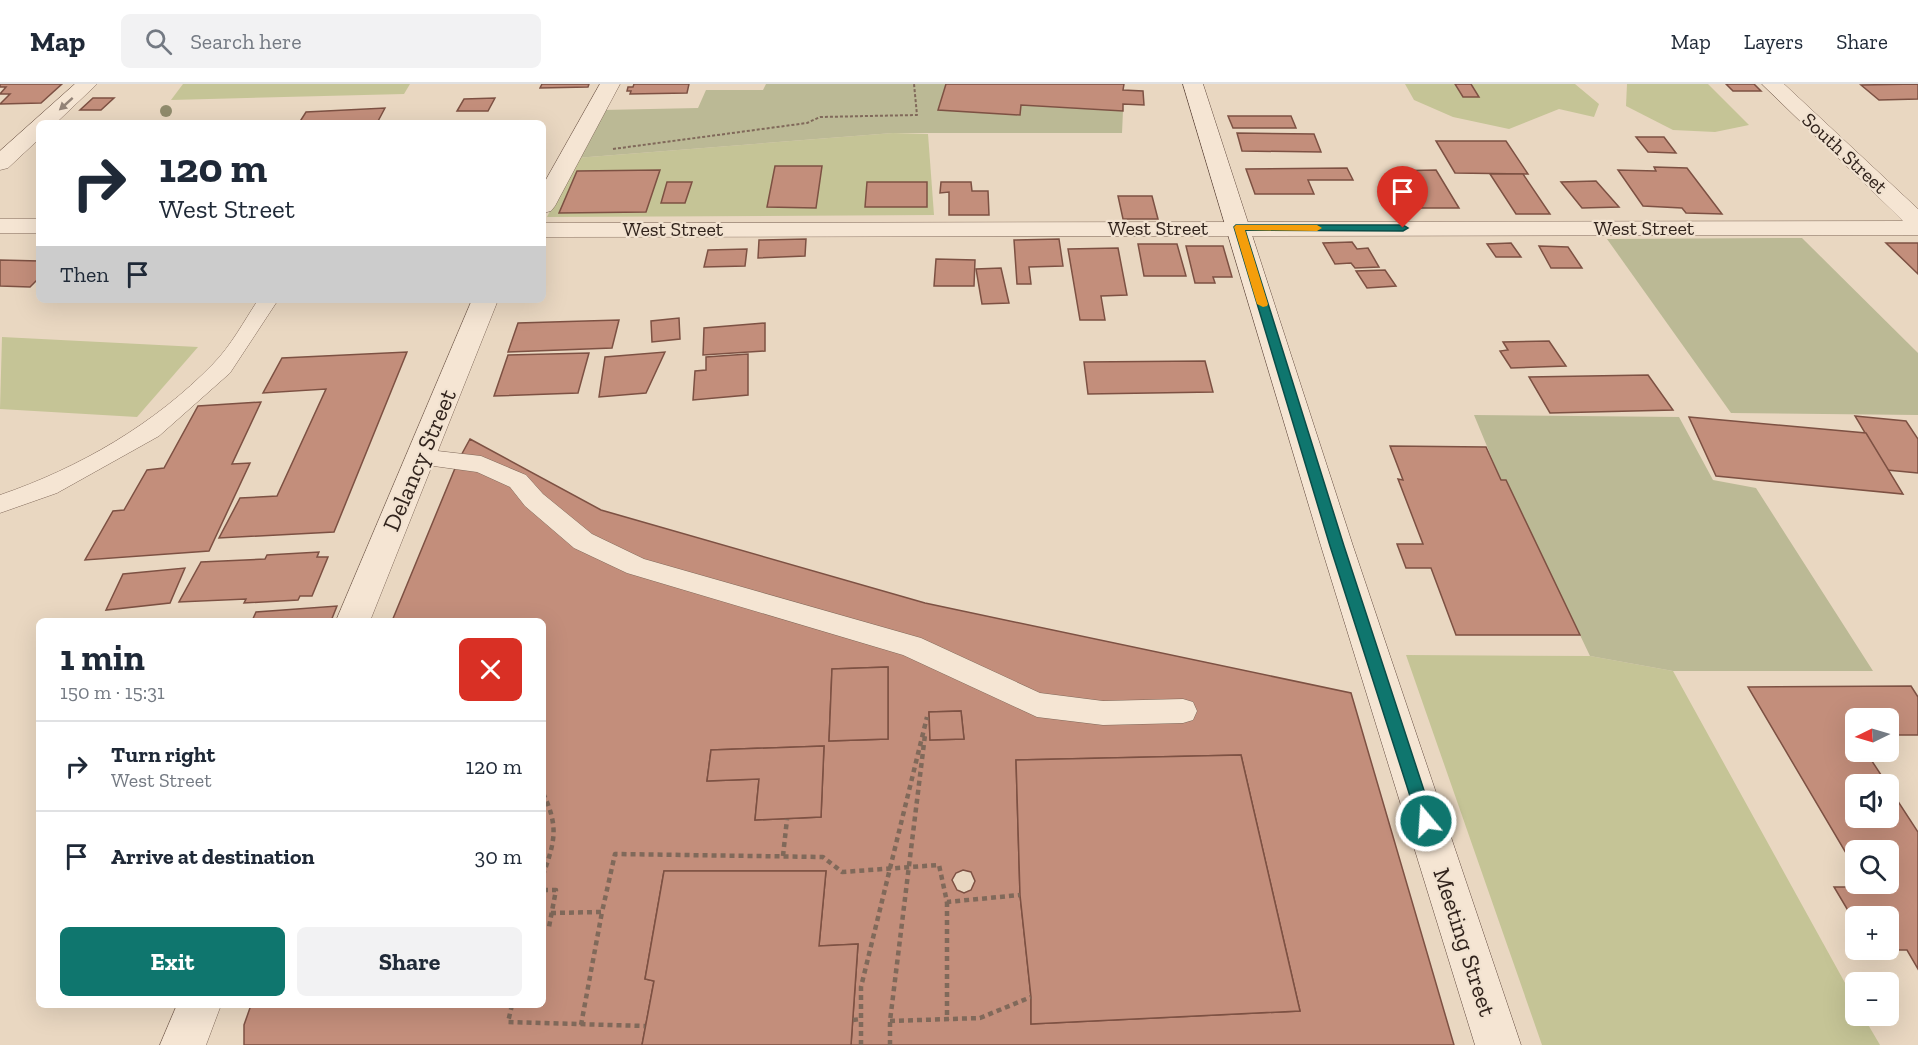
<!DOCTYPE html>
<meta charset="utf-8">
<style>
body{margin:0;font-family:"Zilla Slab",serif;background:#f2f2f3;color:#1f2937;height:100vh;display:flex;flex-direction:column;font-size:22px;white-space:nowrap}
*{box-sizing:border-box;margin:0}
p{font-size:20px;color:#747a83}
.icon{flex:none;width:33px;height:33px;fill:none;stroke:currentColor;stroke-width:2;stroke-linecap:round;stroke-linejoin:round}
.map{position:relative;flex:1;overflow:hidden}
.side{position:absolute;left:36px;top:534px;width:510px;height:390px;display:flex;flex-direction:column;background:#fff;border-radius:9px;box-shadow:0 6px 24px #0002}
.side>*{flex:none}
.banner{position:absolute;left:36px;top:36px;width:510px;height:183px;border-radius:9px;box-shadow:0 6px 24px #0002;background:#fff;color:#1f2937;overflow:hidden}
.needle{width:39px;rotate:265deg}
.buttons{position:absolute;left:1845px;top:624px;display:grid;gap:12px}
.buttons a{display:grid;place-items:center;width:54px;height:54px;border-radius:9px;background:#fff;box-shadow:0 6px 24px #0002;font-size:30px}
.pin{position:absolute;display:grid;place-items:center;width:51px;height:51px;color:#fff;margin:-62px -26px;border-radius:50% 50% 50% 0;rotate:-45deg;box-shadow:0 0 6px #0007}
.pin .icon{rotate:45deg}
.me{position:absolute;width:66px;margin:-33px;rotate:342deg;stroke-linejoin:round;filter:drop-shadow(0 0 4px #0008)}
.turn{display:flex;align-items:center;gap:21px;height:126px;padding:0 24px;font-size:27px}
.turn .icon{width:78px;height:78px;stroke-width:2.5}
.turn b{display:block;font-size:42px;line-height:51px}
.then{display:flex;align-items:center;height:57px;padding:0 24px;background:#0003;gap:12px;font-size:22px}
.round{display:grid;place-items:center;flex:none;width:63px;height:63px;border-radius:9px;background:#f2f2f3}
.head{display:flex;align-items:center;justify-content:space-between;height:102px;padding:0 24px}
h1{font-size:36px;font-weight:800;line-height:45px}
.cta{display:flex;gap:12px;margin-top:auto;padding:12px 24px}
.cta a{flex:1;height:69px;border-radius:9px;background:#0f766e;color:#fff;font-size:24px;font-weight:800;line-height:69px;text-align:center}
.cta a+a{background:#f2f2f3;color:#1f2937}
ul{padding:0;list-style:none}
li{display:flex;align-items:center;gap:18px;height:90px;padding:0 24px;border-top:2px solid #e0e1e3}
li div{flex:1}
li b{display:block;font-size:22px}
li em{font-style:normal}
header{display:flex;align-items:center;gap:36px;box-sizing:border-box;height:84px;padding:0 30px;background:#fff;border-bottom:2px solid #e0e1e3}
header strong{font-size:28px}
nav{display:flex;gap:33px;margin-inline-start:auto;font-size:21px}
.search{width:420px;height:54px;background:#f2f2f3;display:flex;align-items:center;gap:15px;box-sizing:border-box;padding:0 21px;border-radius:9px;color:#747a83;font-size:22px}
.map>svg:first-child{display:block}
.green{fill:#c5c496}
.cemetery{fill:#bbb995}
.building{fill:#c38e7b;stroke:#7d5143;stroke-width:1.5;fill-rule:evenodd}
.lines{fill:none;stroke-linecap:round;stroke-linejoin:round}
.lane-casing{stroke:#80695a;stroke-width:1}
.street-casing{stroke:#80695a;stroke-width:1}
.secondary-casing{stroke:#624a3e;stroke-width:1}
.path-far1{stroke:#80695a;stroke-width:2;stroke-dasharray:3 2;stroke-linecap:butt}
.path{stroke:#80695a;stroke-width:4.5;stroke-dasharray:5 4;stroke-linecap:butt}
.lane{fill:#f5e5d3;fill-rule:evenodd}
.street{fill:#f5e5d3;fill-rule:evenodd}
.secondary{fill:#f5e5d3;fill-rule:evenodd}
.tree{fill:#908b6c}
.oneway{fill:#948478}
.route{fill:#0f766e;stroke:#0a4d48;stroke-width:1.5}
.slow{fill:#f59e0b}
.labels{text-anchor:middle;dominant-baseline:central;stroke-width:4.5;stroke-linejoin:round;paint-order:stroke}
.far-street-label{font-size:20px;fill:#32241d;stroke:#f1e2d0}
.street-label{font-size:24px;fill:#32241d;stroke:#f1e2d0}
</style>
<header>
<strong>Map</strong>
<div class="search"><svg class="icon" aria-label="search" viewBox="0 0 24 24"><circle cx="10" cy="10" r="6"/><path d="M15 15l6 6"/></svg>Search here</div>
<nav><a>Map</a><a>Layers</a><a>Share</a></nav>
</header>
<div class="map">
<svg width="1918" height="961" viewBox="0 0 1918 961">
<rect width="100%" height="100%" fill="#e9d7c1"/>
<g class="green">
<path d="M183,0H410L404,10L171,16Z"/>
<path d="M1405,0H1575L1599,20L1594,33L1559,25L1509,45L1453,33L1414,16Z"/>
<path d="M1627,0H1708L1749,41L1715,48L1673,46L1626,22Z"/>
<path d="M893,49L928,50L934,131L547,133L576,74Z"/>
<path d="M2,253L198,263L137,333L0,325Z"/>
<path d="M1406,571L1590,572L1673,587L1855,917L1856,932H1863L1880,961H1542Z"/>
</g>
<g class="cemetery">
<path d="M766,0H946L939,25L1020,31L1021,21L1123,27L1122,49H893L576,74L603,26L698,24L706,6H763Z"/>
<path d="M1802,154L1918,269V331L1731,329L1607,155Z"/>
<path d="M1474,331L1679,333L1713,396L1756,404L1873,587H1673L1590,572L1506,396H1501Z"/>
</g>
<g class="building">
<path d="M0,0H62L41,19L0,20L10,10H0L6,3H0Z"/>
<path d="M542,0H589L588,3L540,4Z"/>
<path d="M634,0H689L687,9L630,10L631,7H627L628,3H633Z"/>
<path d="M946,0H1124L1123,6L1143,7L1144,21L1123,20V27L1021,21L1020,31L938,26Z"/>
<path d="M1455,0H1471L1479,13H1463Z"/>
<path d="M1726,0H1754L1761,7H1733Z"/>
<path d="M1918,0V15L1879,16L1861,1Z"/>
<path d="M93,14H114L101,26H80Z"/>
<path d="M495,14L488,27H457L464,15Z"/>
<path d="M385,24L377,39H299L306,28Z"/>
<path d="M1228,32H1291L1296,44H1233Z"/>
<path d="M1237,49L1314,50L1321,68L1242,67Z"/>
<path d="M1636,53H1664L1676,69L1648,68Z"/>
<path d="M1436,57H1506L1528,90L1455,89Z"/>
<path d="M775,82H822L816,124L767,123Z"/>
<path d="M1654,83L1687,84L1722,130L1686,129L1682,124L1643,122L1618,86L1656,87Z"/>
<path d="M1347,84L1353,96H1308L1314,110H1255L1246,85Z"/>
<path d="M660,86L646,128L559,129L577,87Z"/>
<path d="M1436,86L1459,124H1411L1390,87Z"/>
<path d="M1490,90H1523L1550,130H1516Z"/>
<path d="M1596,97L1619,123L1582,124L1561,98Z"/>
<path d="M667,98H692L685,119H661Z"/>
<path d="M867,98H927V123H865Z"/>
<path d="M941,98H971L972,107H988L989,131H949V108L940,109Z"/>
<path d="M1118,112H1152L1158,135H1123Z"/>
<path d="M806,155L805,172L758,174L759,156Z"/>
<path d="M1059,155L1063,182L1029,183L1031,200H1017L1014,156Z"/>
<path d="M1352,158L1357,165L1368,164L1379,183L1355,184L1351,179L1335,180L1323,159Z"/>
<path d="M1511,159L1521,173H1496L1487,160Z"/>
<path d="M1886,159H1918V190Z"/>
<path d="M1138,160H1177L1186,192H1144Z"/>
<path d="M1186,162H1223L1232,193H1213L1215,199H1195Z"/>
<path d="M1539,162L1568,163L1582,184H1551Z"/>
<path d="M1118,164L1127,211L1101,212L1105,236H1080L1068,165Z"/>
<path d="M747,165L745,182L704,183L708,166Z"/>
<path d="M936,175L975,176L974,202H934Z"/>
<path d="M0,176L39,177V194L30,203L0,202Z"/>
<path d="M1001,184L1009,219L982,220L976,185Z"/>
<path d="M1385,186L1396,202L1367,204L1356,187Z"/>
<path d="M679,234L680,255L652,258L651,237Z"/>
<path d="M619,236L612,264L508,268L518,239Z"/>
<path d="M765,239V267L703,271L704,244Z"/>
<path d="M1549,257L1566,282L1511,284L1500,267L1508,266L1503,258Z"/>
<path d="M407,268L334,448L219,454L240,414L277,412L326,305L263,309L282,274Z"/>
<path d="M665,268L646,309L599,313L605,273Z"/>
<path d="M589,269L578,309L494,312L508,271Z"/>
<path d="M748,270V311L693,316L695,287L706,286V273Z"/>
<path d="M1205,277L1213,308L1088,310L1084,278Z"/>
<path d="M1648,291L1673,326L1550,329L1529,293Z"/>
<path d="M261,318L232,380L250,379L209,467L85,476L113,427L124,426L147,386L164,384L198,322Z"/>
<path d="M1855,332L1906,337L1918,355V389L1887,386Z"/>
<path d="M1689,333L1866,349L1903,410L1716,392Z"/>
<path d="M470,355L601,426L925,519L1351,609L1454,961H851L858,860L819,862L826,787H664L645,895L654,897L642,961H244V941L251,921H543V537H392L458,377ZM888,583V655L829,657L832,585ZM961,627L964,655L930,656L929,628ZM824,662L821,733L755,736L759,695L707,697L711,666ZM1241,671L1300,927L1031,940V913L1020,811L1016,676ZM963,786L971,788L975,797L971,806L964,809L957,806L952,796L956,789Z"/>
<path d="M1390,362L1486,363L1501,396H1506L1580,551H1456L1431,484H1406L1397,460H1423L1398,395L1403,396Z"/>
<path d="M319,468L317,473H328L312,512H300L298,516L244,519L246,515L179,518L201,478L265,475L267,471Z"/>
<path d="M185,484L170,519L106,526L123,490Z"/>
<path d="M337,522L331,537H252L256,528Z"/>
<path d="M888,583V655L829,657L832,585Z"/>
<path d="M1911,602L1918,613V651H1888V634H1856V668H1866L1887,700H1856V734H1888V702L1918,748V885L1907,866H1870H1888V832H1856V840L1834,803H1866L1863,800H1888V766H1856V786L1748,603Z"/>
<path d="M961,627L964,655L930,656L929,628Z"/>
<path d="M824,662L821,733L755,736L759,695L707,697L711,666Z"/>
<path d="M1241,671L1300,927L1031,940V913L1020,811L1016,676Z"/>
<path d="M664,787H826L819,862L858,860L851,961H642L654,897L645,895Z"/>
</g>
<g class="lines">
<g class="lane-casing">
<g id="lane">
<path d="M258,216H278L230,289L159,352L57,409L0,429V411C79,384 155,340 213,280C231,262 244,237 258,216Z"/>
<path d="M420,365L481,372L526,391L543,410L592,450L644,475L921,554L1040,609L1103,617L1183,615L1193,618L1197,627L1193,636L1183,639L1103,641L1037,633L903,571L627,489L574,464L525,422L510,403L477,388L412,379L408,373L412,367Z"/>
</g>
</g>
<g class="street-casing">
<g id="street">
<path d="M75,0H97L56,39H39V55L8,84L0,86V67Z"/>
<path d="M600,0H620L555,122L551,127L543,129V101Z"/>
<path d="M1762,0H1784L1918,125V151L543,153V139L1903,137Z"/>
<rect x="0" y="135" width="39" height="14"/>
<path d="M472,216H498L370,537H336Z"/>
<path d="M177,921H221L206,961H160Z"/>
</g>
</g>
<g class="secondary-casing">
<path id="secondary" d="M1183,0H1203L1353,462L1521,961H1475L1321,462Z"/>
</g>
<path class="path-far1" d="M613,65L807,39L820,33L917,31L914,0"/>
<g class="path">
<path d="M543,709C559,743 555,757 543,791"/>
<path d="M783,772L787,735"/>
<path d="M543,806H556L549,843L543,844"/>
<path d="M947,818V936"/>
<path d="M551,829L602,828L615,770L823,773L842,788L939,781L947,818L1020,811"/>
<path d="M512,921L508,938L645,942"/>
<path d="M853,936L861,935"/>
<path d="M890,937L980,934L1031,913"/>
<path d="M581,941L602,828"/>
<path d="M861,961V903L927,633"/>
<path d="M890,961V937L925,651"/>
</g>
<use href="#lane" class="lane"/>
<use href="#street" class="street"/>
<use href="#secondary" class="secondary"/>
</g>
<circle class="tree" cx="166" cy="27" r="6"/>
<defs><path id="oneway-solid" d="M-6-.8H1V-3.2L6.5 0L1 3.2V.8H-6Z" transform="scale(1.5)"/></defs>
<use class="oneway" href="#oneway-solid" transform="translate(66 20) rotate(138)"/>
<path class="route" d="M1236,141H1403L1408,144L1403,147L1245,146L1344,462L1434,737L1432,742L1426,744L1420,742L1418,737L1330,462L1234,143Z"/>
<path class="slow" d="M1236,141H1317L1322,144L1317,147L1245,146L1268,220L1267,222L1263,223L1257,220L1234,143Z"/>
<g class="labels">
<g class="far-street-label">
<text transform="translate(1845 69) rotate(43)">South Street</text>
<text x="1158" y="144">West Street</text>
<text x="1644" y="144">West Street</text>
<text x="673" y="145">West Street</text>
</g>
<g class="street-label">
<text transform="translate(419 376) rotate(-67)">Delancy Street</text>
<text transform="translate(1465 858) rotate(72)">Meeting Street</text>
</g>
</g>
</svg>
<div class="buttons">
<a><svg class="needle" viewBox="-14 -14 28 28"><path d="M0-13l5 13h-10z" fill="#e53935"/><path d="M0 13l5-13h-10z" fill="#747a83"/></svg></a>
<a><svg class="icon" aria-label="sound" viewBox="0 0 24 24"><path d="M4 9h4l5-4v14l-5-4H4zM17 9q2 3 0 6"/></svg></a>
<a><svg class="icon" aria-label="search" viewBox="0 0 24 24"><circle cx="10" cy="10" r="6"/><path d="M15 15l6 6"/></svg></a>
<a>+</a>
<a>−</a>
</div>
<div class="pin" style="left:1403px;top:144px;background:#d93025"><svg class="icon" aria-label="arrive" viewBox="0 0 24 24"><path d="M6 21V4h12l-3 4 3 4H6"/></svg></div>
<svg class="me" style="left:1426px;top:737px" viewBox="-20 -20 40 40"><circle r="17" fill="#0f766e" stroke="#fff" stroke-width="3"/><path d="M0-11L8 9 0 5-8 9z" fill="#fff"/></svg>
<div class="banner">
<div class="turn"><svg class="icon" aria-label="right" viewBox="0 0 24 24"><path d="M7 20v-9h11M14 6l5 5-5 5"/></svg><div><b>120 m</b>West Street</div></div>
<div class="then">Then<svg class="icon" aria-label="arrive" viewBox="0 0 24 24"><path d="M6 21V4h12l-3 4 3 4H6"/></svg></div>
</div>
<section class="side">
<div class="head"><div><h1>1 min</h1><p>150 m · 15:31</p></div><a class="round" style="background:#d93025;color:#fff"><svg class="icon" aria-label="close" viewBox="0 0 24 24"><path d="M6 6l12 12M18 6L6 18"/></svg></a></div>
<ul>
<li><svg class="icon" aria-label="right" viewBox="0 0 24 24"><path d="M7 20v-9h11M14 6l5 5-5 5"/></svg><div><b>Turn right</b><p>West Street</p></div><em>120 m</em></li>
<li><svg class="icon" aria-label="arrive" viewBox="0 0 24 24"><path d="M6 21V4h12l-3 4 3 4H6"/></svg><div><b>Arrive at destination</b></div><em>30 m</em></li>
</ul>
<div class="cta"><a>Exit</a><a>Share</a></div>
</section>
</div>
